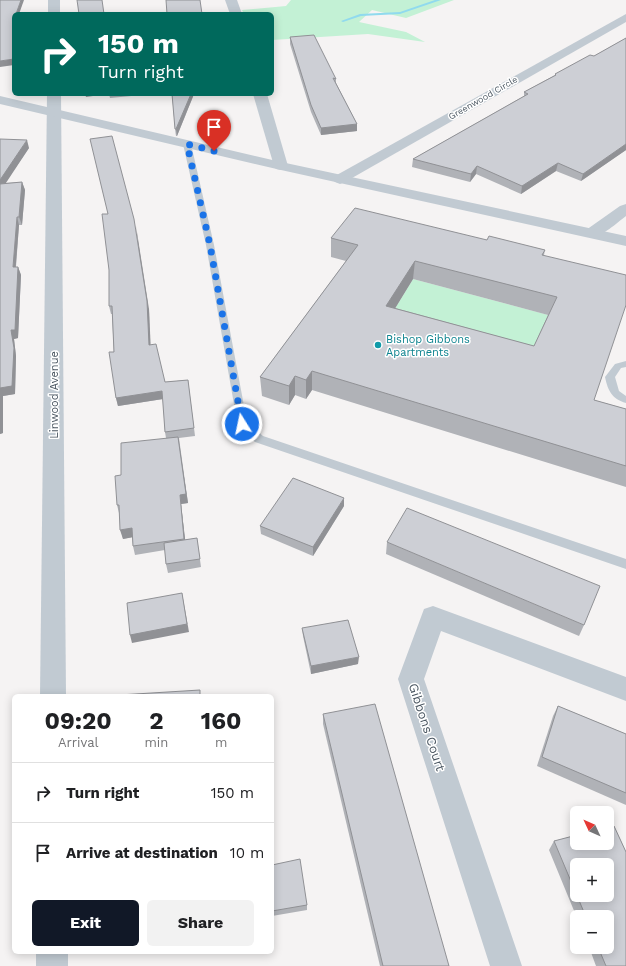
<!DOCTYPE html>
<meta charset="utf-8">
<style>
body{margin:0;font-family:"Work Sans",sans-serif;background:#f2f2f2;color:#202124;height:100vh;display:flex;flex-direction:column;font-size:15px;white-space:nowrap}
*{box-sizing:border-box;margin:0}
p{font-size:13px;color:#757577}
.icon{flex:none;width:22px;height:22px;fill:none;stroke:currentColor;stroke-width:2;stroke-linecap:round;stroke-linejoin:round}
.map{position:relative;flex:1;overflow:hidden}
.drawer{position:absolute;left:12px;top:694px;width:262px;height:260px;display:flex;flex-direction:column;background:#fff;border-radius:6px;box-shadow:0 2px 10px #0003}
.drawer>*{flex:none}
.top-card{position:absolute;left:12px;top:12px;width:262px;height:84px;border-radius:6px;box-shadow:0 2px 10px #0003;background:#00695c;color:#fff;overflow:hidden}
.needle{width:26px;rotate:314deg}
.fabs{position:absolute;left:570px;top:806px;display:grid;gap:8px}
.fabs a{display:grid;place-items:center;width:44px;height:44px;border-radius:6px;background:#fff;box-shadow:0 2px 10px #0003;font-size:20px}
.pin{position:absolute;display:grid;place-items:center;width:34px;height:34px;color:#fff;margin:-41px -17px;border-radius:50% 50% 50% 0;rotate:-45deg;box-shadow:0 0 4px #0007}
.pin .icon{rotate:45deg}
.me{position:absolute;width:44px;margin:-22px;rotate:350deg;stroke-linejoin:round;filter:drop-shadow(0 0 3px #0008)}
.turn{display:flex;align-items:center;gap:14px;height:84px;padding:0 20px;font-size:18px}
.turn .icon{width:52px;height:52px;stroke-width:2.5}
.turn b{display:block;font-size:28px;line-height:34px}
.eta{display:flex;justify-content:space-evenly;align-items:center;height:68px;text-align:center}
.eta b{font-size:24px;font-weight:700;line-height:28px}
.cta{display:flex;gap:8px;margin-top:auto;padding:8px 20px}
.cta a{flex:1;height:46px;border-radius:6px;background:#111827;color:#fff;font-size:16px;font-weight:700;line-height:46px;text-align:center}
.cta a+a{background:#f2f2f2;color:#202124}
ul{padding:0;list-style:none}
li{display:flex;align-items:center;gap:12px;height:60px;padding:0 20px;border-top:1px solid #e0e0e0}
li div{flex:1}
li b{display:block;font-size:15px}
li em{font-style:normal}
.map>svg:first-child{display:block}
.green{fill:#c3f1d5}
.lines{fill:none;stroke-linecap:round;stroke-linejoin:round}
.stream{fill:#90daee;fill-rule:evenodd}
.service{fill:#c1cad2;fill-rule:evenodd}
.minor{fill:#c1cad2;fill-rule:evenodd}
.tertiary{fill:#c1cad2;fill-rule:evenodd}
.wall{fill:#b0b2b7;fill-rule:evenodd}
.shaded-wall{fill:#909195}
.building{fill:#cdcfd5;stroke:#909195;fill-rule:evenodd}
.route{stroke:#1a73e8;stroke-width:7;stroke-dasharray:0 12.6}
.culture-dot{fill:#0f9aa8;stroke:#fff;stroke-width:1.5}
.labels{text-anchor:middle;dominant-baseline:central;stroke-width:3;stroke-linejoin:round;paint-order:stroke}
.far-street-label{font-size:9px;fill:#4a5661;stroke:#fff}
.culture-label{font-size:11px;fill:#0d838f;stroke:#fff;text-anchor:start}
.street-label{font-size:11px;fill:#4a5661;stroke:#fff}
.near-street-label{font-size:13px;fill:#4a5661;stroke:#fff}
</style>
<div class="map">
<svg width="626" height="966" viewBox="0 0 626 966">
<rect width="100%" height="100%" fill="#f5f3f3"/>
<g class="green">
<path d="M291,0H454L406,18L372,10L359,22L406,32L425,42L368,34L272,40V14H244L242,10L286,6Z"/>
<path d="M413,279L552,316L529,364L385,325Z"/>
</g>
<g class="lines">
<path class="stream" d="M435,0H441L400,14L361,16L343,22L341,21L360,14L400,12Z"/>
<g class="service">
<path d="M184,142H187L191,144L214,245L247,422L263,436L626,559V569L255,442L238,427L206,245L183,144Z"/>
<path d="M626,361V367L621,368L615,377L619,391L626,396V403C612,399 608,391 605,377L615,364Z"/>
</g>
<g class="minor">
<rect x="48" y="0" width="12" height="14"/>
<path d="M225,0H237L242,14H230Z"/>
<path d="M626,14V22L345,182L340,184L335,182L332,179L335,176Z"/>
<path d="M47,94H61L66,696H40Z"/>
<path d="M253,94H267L288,166L286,169L281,170L276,169L274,166Z"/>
<path d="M626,204V216C615,224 600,240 586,236L584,233L586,230L620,206Z"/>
<path d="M433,606L626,677V701L441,631L424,679L522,966H490L398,679L424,609Z"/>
<rect x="36" y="952" width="32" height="14"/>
</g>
<path class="tertiary" d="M0,96L281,162L626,236V246L281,170L0,104Z"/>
</g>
<g class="wall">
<path d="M290,37L336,79V83L357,124V131L321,135L311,112L290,44Z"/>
<path d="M626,38V150L581,181L556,171L521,194L476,174L470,182L412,167L413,159L524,96V92L555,75V74L594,56Z"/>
<path d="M109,94H142V95L110,98Z"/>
<path d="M172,94H194L177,136H176L175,129Z"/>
<path d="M0,139L29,148L5,183L22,182L25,190L22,225H19L16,267H18L21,275L18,338L14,339L16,356L15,394L3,396V433L0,434Z"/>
<path d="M331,238L487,240L545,250L544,255L594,400L626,409V487L312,390L306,399L295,395L289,405L262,396L260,377L346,261L331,257ZM413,279L548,315L534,346L395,308Z"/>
<path d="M109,270L149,309L150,345L165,382L188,380L195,436L179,438L188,503L181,504L185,540L197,538L201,567L168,573L166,564L165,550L135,555L133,546L132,537L123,539L119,513L117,505L121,475L166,438L165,432L163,399L118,406L116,398L112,314H111L109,306Z"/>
<path d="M344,506L313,556L261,534L260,526Z"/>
<path d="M387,542L584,625L579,636L386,554Z"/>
<path d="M302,628L358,664L311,674L303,636Z"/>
<path d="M558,706L626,734V805L537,766L553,716Z"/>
<path d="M323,714L449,966H380L323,724Z"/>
<path d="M614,826L626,852V966H596L589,947H607V917H577V918L549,850L554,841L577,835V843H607V828ZM577,865H607V895H577Z"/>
<path d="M272,865L307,905V910L272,916Z"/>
</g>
<g class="shaded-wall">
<path d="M21,0H24L19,14H16Z"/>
<path d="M14,18V47L13,22Z"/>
<path d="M14,59V65L0,67V61Z"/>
<path d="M85,94H107L86,97Z"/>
<path d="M191,94H194L177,136L176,129Z"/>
<path d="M357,124V131L321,135V128Z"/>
<path d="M27,140L29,148L0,192V180Z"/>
<path d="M626,144V150L581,181L583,174Z"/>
<path d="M558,163L556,171L521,194L522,186Z"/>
<path d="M477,166L476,174L470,182L471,174Z"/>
<path d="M22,182L25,190L22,225L19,217Z"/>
<path d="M17,217L19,225L15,275L13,267Z"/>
<path d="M136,226L149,309L151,353L149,345Z"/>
<path d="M415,261L413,279L385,325L386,306Z"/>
<path d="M18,267L21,275L18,338L14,339L16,356L15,394L3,396V433L0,434V388Z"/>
<path d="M312,371V390L306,399V380Z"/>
<path d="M295,376V395L289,405V386Z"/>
<path d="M162,391L163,399L118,406L116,398Z"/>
<path d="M178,437L188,503L181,504L186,547L184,539L180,495Z"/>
<path d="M344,498V506L313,556V547Z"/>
<path d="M132,528L134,537L123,539L120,530Z"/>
<path d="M182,593L189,632L132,643L130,635Z"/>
<path d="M359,657L358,664L311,674V666Z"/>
</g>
<g class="building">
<path d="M0,0H21L16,14H14V18L13,22L14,59L0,61Z"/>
<path d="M77,0H102L104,14H79Z"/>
<path d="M166,0H200L202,14H167Z"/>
<path d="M314,35L336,79L333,78L357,124L321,128L311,105L290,37Z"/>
<path d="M626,38V144L583,174L558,163L522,186L477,166L471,174L413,159L528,94L524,92L556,75L555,74L590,55L594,56Z"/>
<path d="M172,94H191L176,129H175Z"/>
<path d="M112,136L134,219L147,301L149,345L156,344L165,382L188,380L194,428L165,432L162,391L116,398L109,352H114L112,306H109V270L102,214H108L90,139Z"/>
<path d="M0,139L27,140L0,180Z"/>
<path d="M22,182L19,217H17L13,267H18L15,330H11L14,348L12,386L0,388V184Z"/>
<path d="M355,208L487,240L489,236L545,250L542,255L626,275V305L594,400L626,409V466L312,371L306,380L295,376L289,386L260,377L358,245L331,238ZM415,261L557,297L534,346L386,306Z"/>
<path d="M178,437L186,494L180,495L184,539L133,546L132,528L120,530L119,505H117L115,476L121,475V443Z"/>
<path d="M293,478L344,498L313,547L260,526Z"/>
<path d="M407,508L600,586L584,625L387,542Z"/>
<path d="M197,538L200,559L166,564L164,543Z"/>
<path d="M182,593L187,624L130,635L127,603Z"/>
<path d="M348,620L359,657L311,666L302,628Z"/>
<path d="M200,690V696H119V695Z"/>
<path d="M375,704L449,966H383L323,714Z"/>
<path d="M558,706L626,734V793L542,757Z"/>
<path d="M614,826L626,852V966H606L598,947H607V917H586L554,841L577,835V843H607V828ZM577,865H607V895H577Z"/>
<path d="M300,859L307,905L272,911V865Z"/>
</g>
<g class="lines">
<path class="route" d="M214,151L187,144L210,245L242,424"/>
</g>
<circle class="culture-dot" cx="378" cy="345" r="4"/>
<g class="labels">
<g class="far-street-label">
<text transform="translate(483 98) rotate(-30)">Greenwood Circle</text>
</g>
<g class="culture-label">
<text x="386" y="339">Bishop Gibbons<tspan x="386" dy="13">Apartments</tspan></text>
</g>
<g class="street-label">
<text transform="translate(54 395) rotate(-90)">Linwood Avenue</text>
</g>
<g class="near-street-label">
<text transform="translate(427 727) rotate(72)">Gibbons Court</text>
</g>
</g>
</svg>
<div class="fabs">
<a><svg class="needle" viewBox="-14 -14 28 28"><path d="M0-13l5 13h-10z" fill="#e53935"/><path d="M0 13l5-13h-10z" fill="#757577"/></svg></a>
<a>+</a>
<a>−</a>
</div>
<div class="pin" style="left:214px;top:151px;background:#d93025"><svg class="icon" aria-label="arrive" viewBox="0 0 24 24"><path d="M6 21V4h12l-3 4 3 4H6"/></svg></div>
<svg class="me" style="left:242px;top:424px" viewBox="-20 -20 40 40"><circle r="17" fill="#1a73e8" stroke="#fff" stroke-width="3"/><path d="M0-11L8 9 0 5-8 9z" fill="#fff"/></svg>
<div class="top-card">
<div class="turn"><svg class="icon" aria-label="right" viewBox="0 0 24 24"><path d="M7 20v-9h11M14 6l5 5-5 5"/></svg><div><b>150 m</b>Turn right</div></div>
</div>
<section class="drawer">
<div class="eta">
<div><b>09:20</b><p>Arrival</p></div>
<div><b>2</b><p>min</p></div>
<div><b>160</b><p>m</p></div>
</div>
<ul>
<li><svg class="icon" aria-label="right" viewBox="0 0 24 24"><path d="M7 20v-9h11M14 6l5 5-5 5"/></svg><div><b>Turn right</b></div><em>150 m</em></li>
<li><svg class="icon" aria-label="arrive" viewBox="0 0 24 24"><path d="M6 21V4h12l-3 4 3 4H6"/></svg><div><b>Arrive at destination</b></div><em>10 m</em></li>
</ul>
<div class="cta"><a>Exit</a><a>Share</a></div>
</section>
</div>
